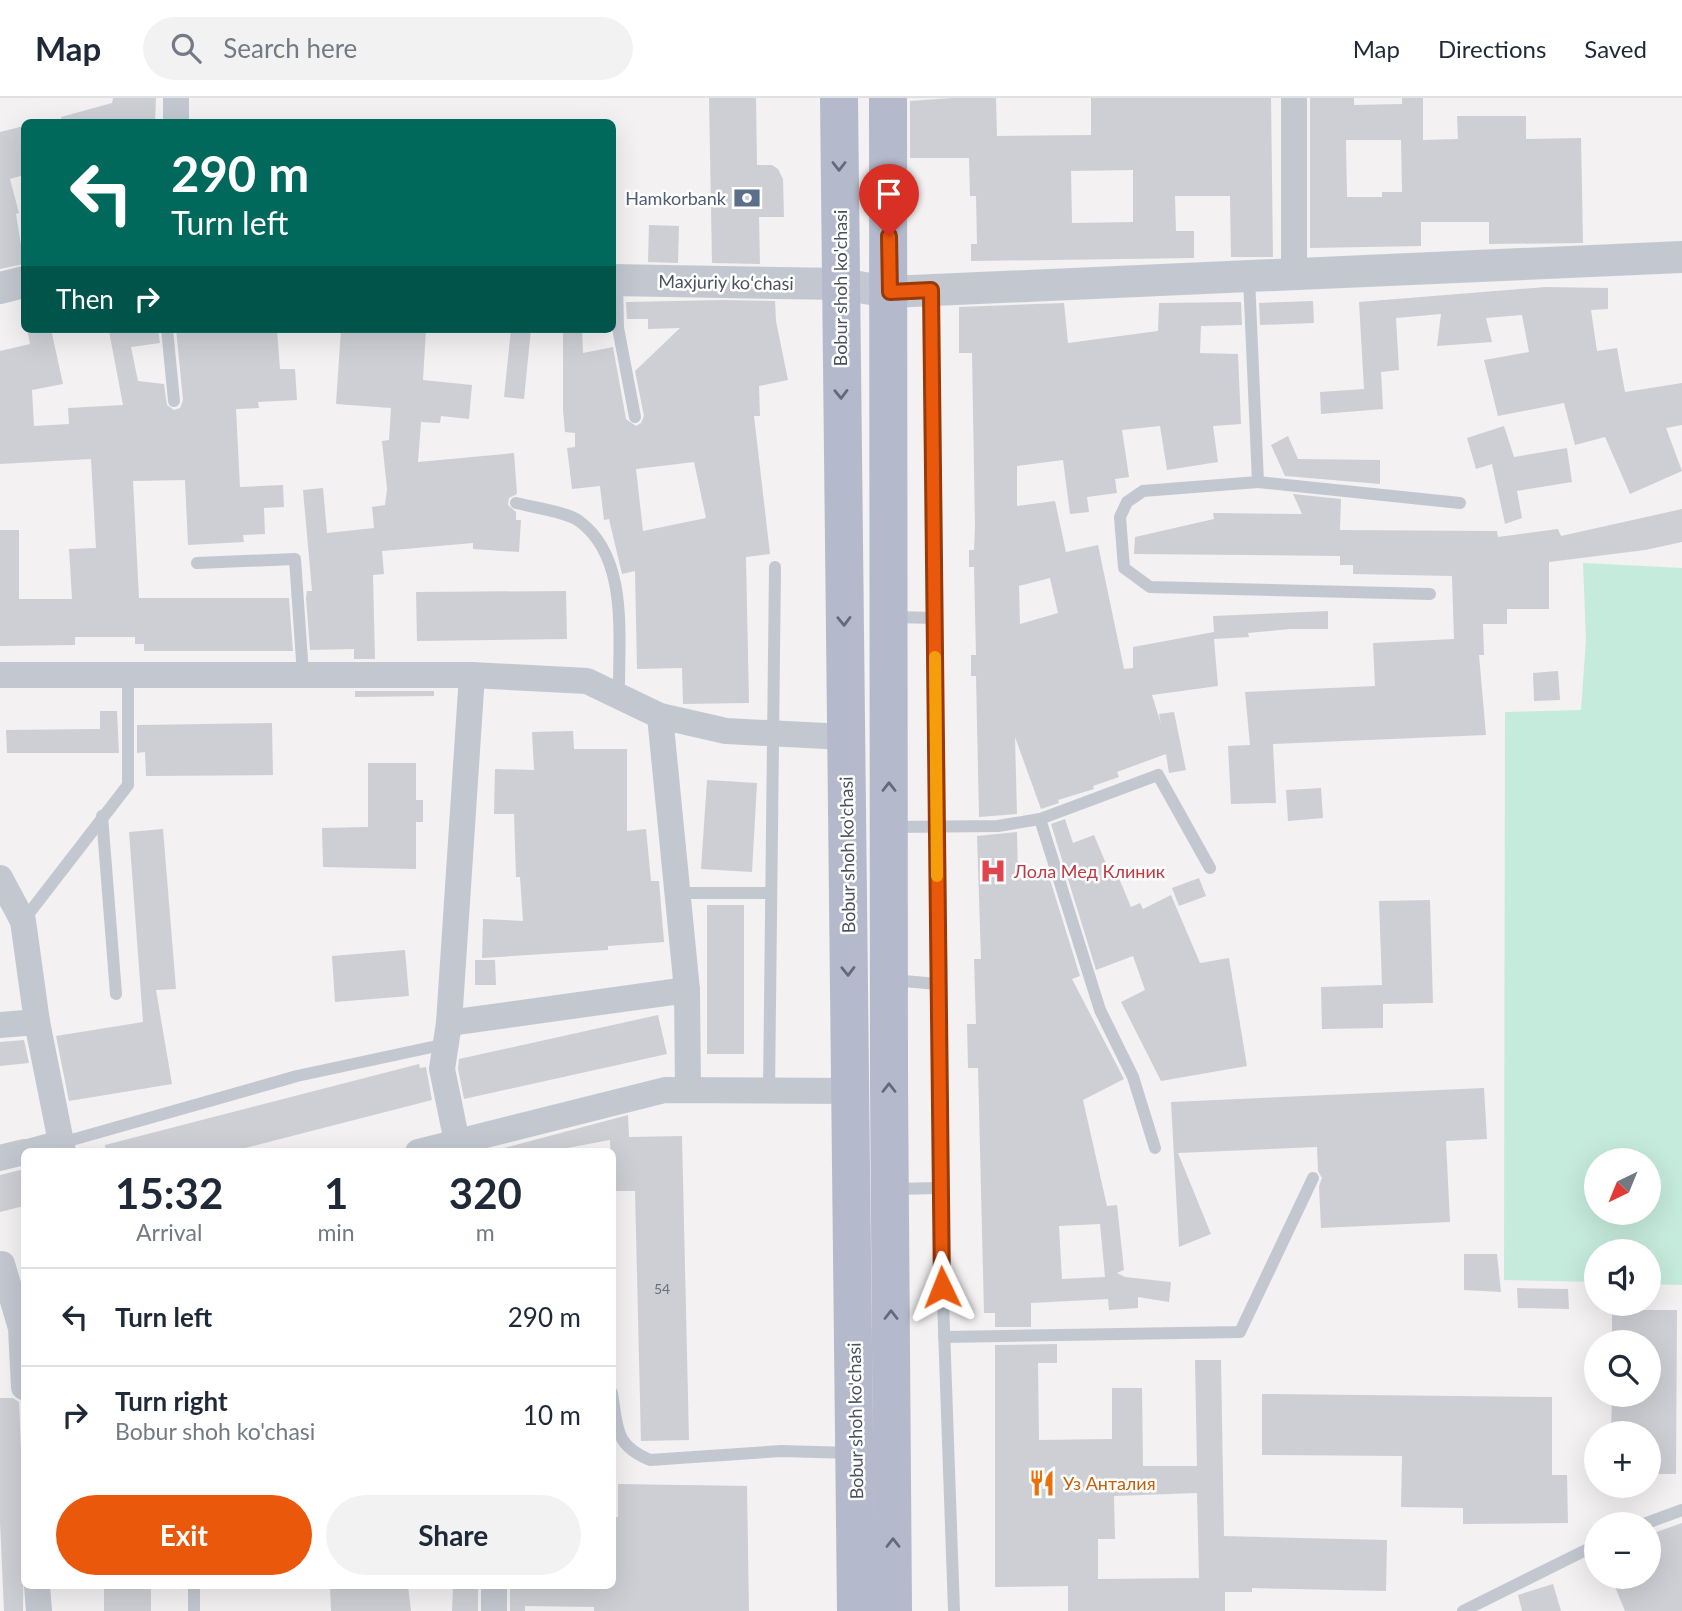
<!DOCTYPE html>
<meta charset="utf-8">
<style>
body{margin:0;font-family:Lato,sans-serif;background:#f2f2f3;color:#1f2937;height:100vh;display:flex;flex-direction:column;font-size:26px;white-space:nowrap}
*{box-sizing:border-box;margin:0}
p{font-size:23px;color:#747a83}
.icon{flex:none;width:38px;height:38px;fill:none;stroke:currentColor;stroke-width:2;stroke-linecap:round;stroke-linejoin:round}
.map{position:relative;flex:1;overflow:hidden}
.sheet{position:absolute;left:21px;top:1050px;width:595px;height:441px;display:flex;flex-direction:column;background:#fff;border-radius:10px;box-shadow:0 7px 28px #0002}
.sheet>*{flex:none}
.guide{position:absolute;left:21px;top:21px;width:595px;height:214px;border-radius:10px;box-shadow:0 7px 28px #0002;background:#00695c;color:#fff;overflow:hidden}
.needle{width:46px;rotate:223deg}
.tools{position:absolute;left:1584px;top:1050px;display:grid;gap:14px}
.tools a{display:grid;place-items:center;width:77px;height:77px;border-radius:50%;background:#fff;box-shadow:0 7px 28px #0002;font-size:35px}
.pin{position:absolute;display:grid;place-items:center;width:60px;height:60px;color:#fff;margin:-72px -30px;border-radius:50% 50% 50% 0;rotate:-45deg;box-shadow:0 0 7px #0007}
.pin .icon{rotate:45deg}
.me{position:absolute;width:77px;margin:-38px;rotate:358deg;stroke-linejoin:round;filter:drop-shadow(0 0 5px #0008)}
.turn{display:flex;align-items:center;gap:24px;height:147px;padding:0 35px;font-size:32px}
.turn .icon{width:91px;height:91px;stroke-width:2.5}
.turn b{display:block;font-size:49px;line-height:60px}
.then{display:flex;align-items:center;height:66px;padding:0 35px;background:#0003;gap:14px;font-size:26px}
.eta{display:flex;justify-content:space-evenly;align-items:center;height:119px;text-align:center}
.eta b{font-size:42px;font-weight:700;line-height:49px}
.primary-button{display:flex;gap:14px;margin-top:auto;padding:14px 35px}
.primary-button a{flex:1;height:80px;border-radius:42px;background:#ea580c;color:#fff;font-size:28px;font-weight:700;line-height:80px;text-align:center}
.primary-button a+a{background:#f2f2f3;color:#1f2937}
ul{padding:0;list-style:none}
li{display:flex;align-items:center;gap:21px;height:98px;padding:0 35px;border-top:2px solid #e0e1e3}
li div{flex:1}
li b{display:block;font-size:26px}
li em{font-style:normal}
header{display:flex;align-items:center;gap:42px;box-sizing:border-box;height:98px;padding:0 35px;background:#fff;border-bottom:2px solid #e0e1e3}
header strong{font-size:33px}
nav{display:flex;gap:38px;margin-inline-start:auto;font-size:24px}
.search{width:490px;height:63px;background:#f2f2f3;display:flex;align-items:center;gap:18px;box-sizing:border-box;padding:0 24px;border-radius:38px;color:#747a83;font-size:26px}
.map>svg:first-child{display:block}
.green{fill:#c5ebdc;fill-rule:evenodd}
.building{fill:#cecfd4;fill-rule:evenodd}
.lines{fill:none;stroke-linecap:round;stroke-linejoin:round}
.service{stroke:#c3c8d0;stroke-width:12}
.minor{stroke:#c3c8d0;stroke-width:26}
.tertiary{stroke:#c3c8d0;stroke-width:32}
.primary{stroke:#b4bacc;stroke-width:38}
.oneway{stroke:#656a78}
.route-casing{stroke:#983908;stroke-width:18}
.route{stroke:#ea580c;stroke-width:12}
.slow{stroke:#f59e0b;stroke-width:12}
.labels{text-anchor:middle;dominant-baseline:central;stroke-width:5;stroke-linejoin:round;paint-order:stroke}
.number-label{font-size:14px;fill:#6c707a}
.service-label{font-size:18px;fill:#4e5e75;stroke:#fff;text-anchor:end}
.street-label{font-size:18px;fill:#4b505c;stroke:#fff}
.health-label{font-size:18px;fill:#be3a42;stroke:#fff;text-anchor:start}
.food-label{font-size:18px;fill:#c56008;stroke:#fff;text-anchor:start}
</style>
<header>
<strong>Map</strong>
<div class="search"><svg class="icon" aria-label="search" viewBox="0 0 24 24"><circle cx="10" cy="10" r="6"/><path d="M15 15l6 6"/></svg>Search here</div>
<nav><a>Map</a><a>Directions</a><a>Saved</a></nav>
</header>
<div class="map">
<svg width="1682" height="1513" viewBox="0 0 1682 1513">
<rect width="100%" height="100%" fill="#f3f1f1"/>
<path class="green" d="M1583,465L1682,470V1187L1649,1186L1648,1153H1596V1184L1504,1182L1505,614L1581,612L1586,542ZM1596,1062H1648V1115H1596Z"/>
<g class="building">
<path d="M113,0H156L155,24H62L61,19L112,5Z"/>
<path d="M709,0H756L757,67H772L778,71L783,81L784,119H759L760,166L712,165Z"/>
<path d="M952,0H996L997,38L1091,37V0H1271L1273,159H1231L1230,98H1175L1176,133H1194V160L971,163V146H977L976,98H970L969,60H910V3ZM1133,72V124L1072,125L1071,73Z"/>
<path d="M1310,0H1354V7L1402,6V0H1423V42L1458,41L1457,18H1526V41L1581,40L1583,145L1489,146V124H1421V148L1310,150ZM1346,42H1401L1402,94H1382V99H1347Z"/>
<path d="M24,28V77L10,81L19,115L16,116L24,166L0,171V34Z"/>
<path d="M649,127L679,128L678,165L648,164Z"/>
<path d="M1546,189L1608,190V211L1591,212L1597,253L1617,250L1625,294L1682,285V327L1666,330L1682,373L1630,396L1605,339L1575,347L1564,305L1498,318L1484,262L1529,254L1522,217L1486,220L1492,244L1437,248L1441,216L1396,220L1399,272L1381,274L1383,311L1321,316L1320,294L1364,291L1359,204Z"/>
<path d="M723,202L775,203L776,223L788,282L759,288L760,318H754L770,456L746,459L749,605L683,606L682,570L637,571L635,473L622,476L609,421L604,422L600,388L572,391L567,350L575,349V335L565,334L563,312V231H582L583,255L613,249L626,321L636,328L641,325L644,318L635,273L680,230L648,231V221H627L626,204ZM694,364L706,420L643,433L636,371Z"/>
<path d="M1313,203L1314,225L1260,227L1259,205Z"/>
<path d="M1241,204L1242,227L1201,228L1200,255L1238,256L1241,326L1213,328L1218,364L1167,372L1160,328L1122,332L1129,379L1115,381L1117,395L1087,399L1089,414L1070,416L1063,362L1017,368V408L1055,403L1066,454L1098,447L1124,571L1133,570V549L1214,534L1213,518L1328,513V531H1290L1248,535L1249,539L1214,541L1218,588L1152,597L1161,626L1159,616L1174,614L1186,672L1169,675L1166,656L1117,674L1119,679L1093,688L1094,691L1058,702L1059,705L1041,711L1015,639L1017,716L979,719L976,578H971V557H976L974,469H969V452H974L975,429L972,255H959V209L1064,205L1068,245L1158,233L1159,205ZM1050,480L1058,515L1020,526L1019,488Z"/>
<path d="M27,231H51L63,286L32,292L34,328L69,326L68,310L123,307L109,233L158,231L160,245L131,249L138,283L164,286L167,307L174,312L180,310L183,302L176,231H277L280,271H295L297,302L258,304L259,310L236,311L240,389L283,387L284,409L264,410L265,436L243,437L244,444L188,447L185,382L133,383L139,500H289L293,553H144V546H135V539H75V547L0,548V432H19V501H72L69,451L96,450L91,361L0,366V253L30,246Z"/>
<path d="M341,231H426L423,282L472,287L469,321L441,318L440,325L421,324L418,364L514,355L517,396L509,400L508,407L516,414V422H521L519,454L473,451V445L382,453L384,476L373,477L375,561H354V551L310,552L306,500L307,493H312L303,392L323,390L327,435L374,430L372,409L385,407L387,391L382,343L389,342L391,310L336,306Z"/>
<path d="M511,231H531L524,301L504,299Z"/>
<path d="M1504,328L1514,359L1567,350L1572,384L1517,393L1522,420L1505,426L1492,366L1476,371L1467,340Z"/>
<path d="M1288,338L1298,361L1380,362V386L1285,378L1271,347Z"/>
<path d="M1293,396L1341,401L1340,432L1497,433L1498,439L1558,431L1561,438L1682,411V444L1645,452L1549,464V511H1507V526H1483L1484,557H1479L1486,637L1273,646L1276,705L1231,706L1228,648L1250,647L1245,594L1375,588L1373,545L1454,541L1452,478L1353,476V467H1340V458L1134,456L1135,439L1214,421L1213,415L1302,416Z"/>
<path d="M566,493L567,541L417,543L416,494Z"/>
<path d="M1558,573L1560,602L1534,603L1533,575Z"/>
<path d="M355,593H434V598L355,599Z"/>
<path d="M100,613H117L119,655H7L6,632L100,631Z"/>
<path d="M272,625L273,677L146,678L145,654L137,655V627Z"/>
<path d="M573,633L574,651H627V733L646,731L651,783H659L664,844L608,848V852L482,860L483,821L523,823L520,779H516L514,716H494L495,671L534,672L532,634Z"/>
<path d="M368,665H416V702H423V724H416V771L323,769L322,730L368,729Z"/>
<path d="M707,682L757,685L752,774L701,771Z"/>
<path d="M1321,690L1323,720L1288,723L1286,692Z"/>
<path d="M1065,721L1073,745L1094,737L1112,780L1118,778L1131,809L1140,805L1143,811L1171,797L1200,865L1229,860L1247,968L1161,983L1121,904L1145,892L1133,858L1096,872L1051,726Z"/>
<path d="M163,731L176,891L156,892L172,986L69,1003L56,938L143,924L129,734Z"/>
<path d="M1017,734L1018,781L1047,772L1080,878L1072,881L1124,981L1083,1002L1107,1108L1117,1107L1124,1172L1117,1175L1125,1179L1171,1184L1169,1204L1138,1199V1210L1109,1212L1108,1201L1031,1205V1229H995V1215H984L978,970H968L967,926H976L974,861H981L977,738ZM1100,1126L1105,1179L1062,1181L1059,1128Z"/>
<path d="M1199,780L1206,798L1179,808L1172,790Z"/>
<path d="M1430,802L1433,905L1383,906V930L1322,931L1321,889L1382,887L1379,803Z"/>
<rect x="707" y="807" width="37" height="149"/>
<path d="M405,852L409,898L335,904L332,858Z"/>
<path d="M475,862H495L496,887H475Z"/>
<path d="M658,917L667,956L464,1001L458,971L459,961Z"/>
<path d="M24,942L29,965L0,968V944Z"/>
<path d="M419,966L420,970L426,969L432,1002L230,1054H106L105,1047Z"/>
<path d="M1484,990L1487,1041L1446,1043L1450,1124L1321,1130L1319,1088L1322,1080L1318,1073L1317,1049L1178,1055L1211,1136L1179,1149L1171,1004Z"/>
<path d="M628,1017L629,1039L682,1038L689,1342L641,1343L635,1093H612L610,1042L567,1050L568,1054H489Z"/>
<path d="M24,1071V1108L0,1114V1077Z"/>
<path d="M1464,1156H1497L1501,1194L1464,1192Z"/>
<path d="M1517,1190L1568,1191L1569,1211L1518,1210Z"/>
<path d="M1612,1212H1677L1676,1376H1648V1335H1611L1612,1297H1648V1244H1612Z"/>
<path d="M1057,1246V1265H1038L1039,1342L1112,1341V1290H1142L1143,1368H1197L1195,1262H1221L1224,1438L1387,1442L1386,1493L1252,1490V1494H1225V1513H1068V1488L995,1489V1247ZM1197,1395L1199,1480L1098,1481V1441H1115L1114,1398Z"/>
<path d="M1262,1296L1552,1299V1377H1567L1568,1425L1463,1426V1410L1401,1409L1402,1358L1262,1357Z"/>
<path d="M0,1300H13L19,1304L24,1425L23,1513H4L0,1423Z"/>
<path d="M618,1386L747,1388L749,1513H594V1509L525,1508V1513H510V1488H612V1419H618Z"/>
<path d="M1682,1425V1513H1625L1611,1479H1648V1437Z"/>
<path d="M1553,1486L1561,1513H1522L1518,1497Z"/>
<rect x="104" y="1488" width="47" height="25"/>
<path d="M330,1488H408L411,1513H331Z"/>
<path d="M453,1488H478V1513H452Z"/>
</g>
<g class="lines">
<g class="service">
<path d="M1249,180L1258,384L1143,393L1127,404L1120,419L1124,470L1150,489L1430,496"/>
<path d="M617,182L618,230L635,319"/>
<path d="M931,192L939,1090L954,1513"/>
<path d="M167,231L174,303"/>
<path d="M1258,384L1460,405"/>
<path d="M516,405C532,409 568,414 579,423C630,460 618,542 619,598"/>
<path d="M197,465L295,461L303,577"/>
<path d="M893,519L935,520"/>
<path d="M102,718L116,896"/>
<path d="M1040,721L1100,912L1133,979L1155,1050"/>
<path d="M892,729L998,728L1040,721L1158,677L1210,770"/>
<path d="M677,795H771"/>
<path d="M23,823L128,687V577"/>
<path d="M893,882L937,886"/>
<path d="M769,993L775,469"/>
<path d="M61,1045L297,978L446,946"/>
<path d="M894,1091L939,1090"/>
<path d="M944,1239L1240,1234L1313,1080"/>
<path d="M612,1295C618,1330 614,1347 650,1362L781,1353L852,1355"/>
<path d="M1644,1426L1682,1412"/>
<path d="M194,1488V1513"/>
<path d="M1463,1513L1596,1447"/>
</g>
<g class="minor">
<path d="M176,24V0"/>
<path d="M1294,178V0"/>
<path d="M0,577H472L449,925L687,892L688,992"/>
<path d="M472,577L587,583L660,618L726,633L845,639"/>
<path d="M660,618L687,892"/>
<path d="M0,780L23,823L37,924"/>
<path d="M449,925L442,971L457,1044"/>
<path d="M0,927L37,924L63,1054"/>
<path d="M28,1054L61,1045"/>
<path d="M418,1054L665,992L850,993"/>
<path d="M0,1060L24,1054"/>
<path d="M2,1166L21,1230L24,1289"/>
<path d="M37,1488L39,1513"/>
<path d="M494,1513V1488"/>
</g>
<g class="tertiary">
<path d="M612,182L840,186L889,194L1682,159"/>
<path d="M0,190L24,184"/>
</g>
<g class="primary">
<path d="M839,0L856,1513"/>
<path d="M888,0L889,989L893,1513"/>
</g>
</g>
<defs><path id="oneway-chevron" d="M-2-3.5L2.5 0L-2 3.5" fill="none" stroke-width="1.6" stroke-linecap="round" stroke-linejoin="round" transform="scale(1.75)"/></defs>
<g class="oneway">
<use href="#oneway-chevron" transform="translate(839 68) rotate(90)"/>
<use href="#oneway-chevron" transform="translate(841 296) rotate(89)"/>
<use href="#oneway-chevron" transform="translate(844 523) rotate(89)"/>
<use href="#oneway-chevron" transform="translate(889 689) rotate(-90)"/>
<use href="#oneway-chevron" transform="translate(848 873) rotate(89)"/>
<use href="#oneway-chevron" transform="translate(889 990) rotate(-90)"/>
<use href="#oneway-chevron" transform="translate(891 1217) rotate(-90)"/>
<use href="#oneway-chevron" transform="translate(893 1445) rotate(-90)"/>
</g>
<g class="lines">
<g class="route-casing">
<path id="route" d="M889,138L890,194L931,192L942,1189"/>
</g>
<use href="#route" class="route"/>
<path class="slow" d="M935,559L937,778"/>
</g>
<defs>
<g id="bank-bare" transform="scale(2.1)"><path d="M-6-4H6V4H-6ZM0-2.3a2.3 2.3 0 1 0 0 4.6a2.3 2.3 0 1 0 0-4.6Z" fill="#5c6f8a" stroke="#fff" stroke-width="2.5" paint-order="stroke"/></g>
<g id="hospital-bare" transform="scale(2.1)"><path d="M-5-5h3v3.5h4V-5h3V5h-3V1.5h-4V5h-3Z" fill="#e0444e" stroke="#fff" stroke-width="2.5" paint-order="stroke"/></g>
<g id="restaurant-bare" transform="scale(2.1)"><path d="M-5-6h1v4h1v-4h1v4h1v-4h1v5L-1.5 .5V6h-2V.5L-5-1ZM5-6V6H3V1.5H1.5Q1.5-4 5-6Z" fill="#e8710a" stroke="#fff" stroke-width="2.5" paint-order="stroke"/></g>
</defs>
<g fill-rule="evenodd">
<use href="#bank-bare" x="747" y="100"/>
<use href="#hospital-bare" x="993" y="773"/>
<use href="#restaurant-bare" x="1042" y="1385"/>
</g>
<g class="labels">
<g class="number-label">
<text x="662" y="1190">54</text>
</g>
<g class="service-label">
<text x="726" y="100">Hamkorbank</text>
</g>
<g class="street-label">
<text transform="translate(726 184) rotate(1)">Maxjuriy koʻchasi</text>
<text transform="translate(840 190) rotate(-90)">Bobur shoh ko'chasi</text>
<text transform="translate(847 757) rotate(-91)">Bobur shoh ko'chasi</text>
<text transform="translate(855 1323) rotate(-91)">Bobur shoh ko'chasi</text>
</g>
<g class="health-label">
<text x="1014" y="773">Лола Мед Клиник</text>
</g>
<g class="food-label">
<text x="1063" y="1385">Уз Анталия</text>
</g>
</g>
</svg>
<div class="tools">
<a><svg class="needle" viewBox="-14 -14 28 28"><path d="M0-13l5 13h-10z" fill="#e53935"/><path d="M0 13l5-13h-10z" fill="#747a83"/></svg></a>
<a><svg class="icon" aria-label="sound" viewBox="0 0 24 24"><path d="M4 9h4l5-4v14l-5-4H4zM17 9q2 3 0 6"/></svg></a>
<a><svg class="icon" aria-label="search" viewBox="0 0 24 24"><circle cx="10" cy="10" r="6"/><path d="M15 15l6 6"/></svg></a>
<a>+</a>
<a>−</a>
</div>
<div class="pin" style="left:889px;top:138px;background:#d93025"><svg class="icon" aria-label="arrive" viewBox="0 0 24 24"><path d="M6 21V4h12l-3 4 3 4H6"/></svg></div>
<svg class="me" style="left:942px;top:1189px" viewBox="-20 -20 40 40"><path d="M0-17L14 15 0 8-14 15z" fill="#ea580c" stroke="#fff" stroke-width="4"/></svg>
<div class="guide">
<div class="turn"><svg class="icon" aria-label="left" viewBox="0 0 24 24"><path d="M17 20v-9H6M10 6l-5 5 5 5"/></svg><div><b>290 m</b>Turn left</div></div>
<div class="then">Then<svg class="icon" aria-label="right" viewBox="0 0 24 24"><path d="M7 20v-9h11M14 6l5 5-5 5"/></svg></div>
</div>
<section class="sheet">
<div class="eta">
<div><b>15:32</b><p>Arrival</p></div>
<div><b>1</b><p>min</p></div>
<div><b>320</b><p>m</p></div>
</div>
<ul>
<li><svg class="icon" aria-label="left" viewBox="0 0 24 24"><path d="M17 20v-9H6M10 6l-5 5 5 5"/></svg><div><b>Turn left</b></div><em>290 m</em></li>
<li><svg class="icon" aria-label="right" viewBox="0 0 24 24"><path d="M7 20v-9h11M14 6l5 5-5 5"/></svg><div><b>Turn right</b><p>Bobur shoh ko'chasi</p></div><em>10 m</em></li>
</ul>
<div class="primary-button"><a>Exit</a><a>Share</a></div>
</section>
</div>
